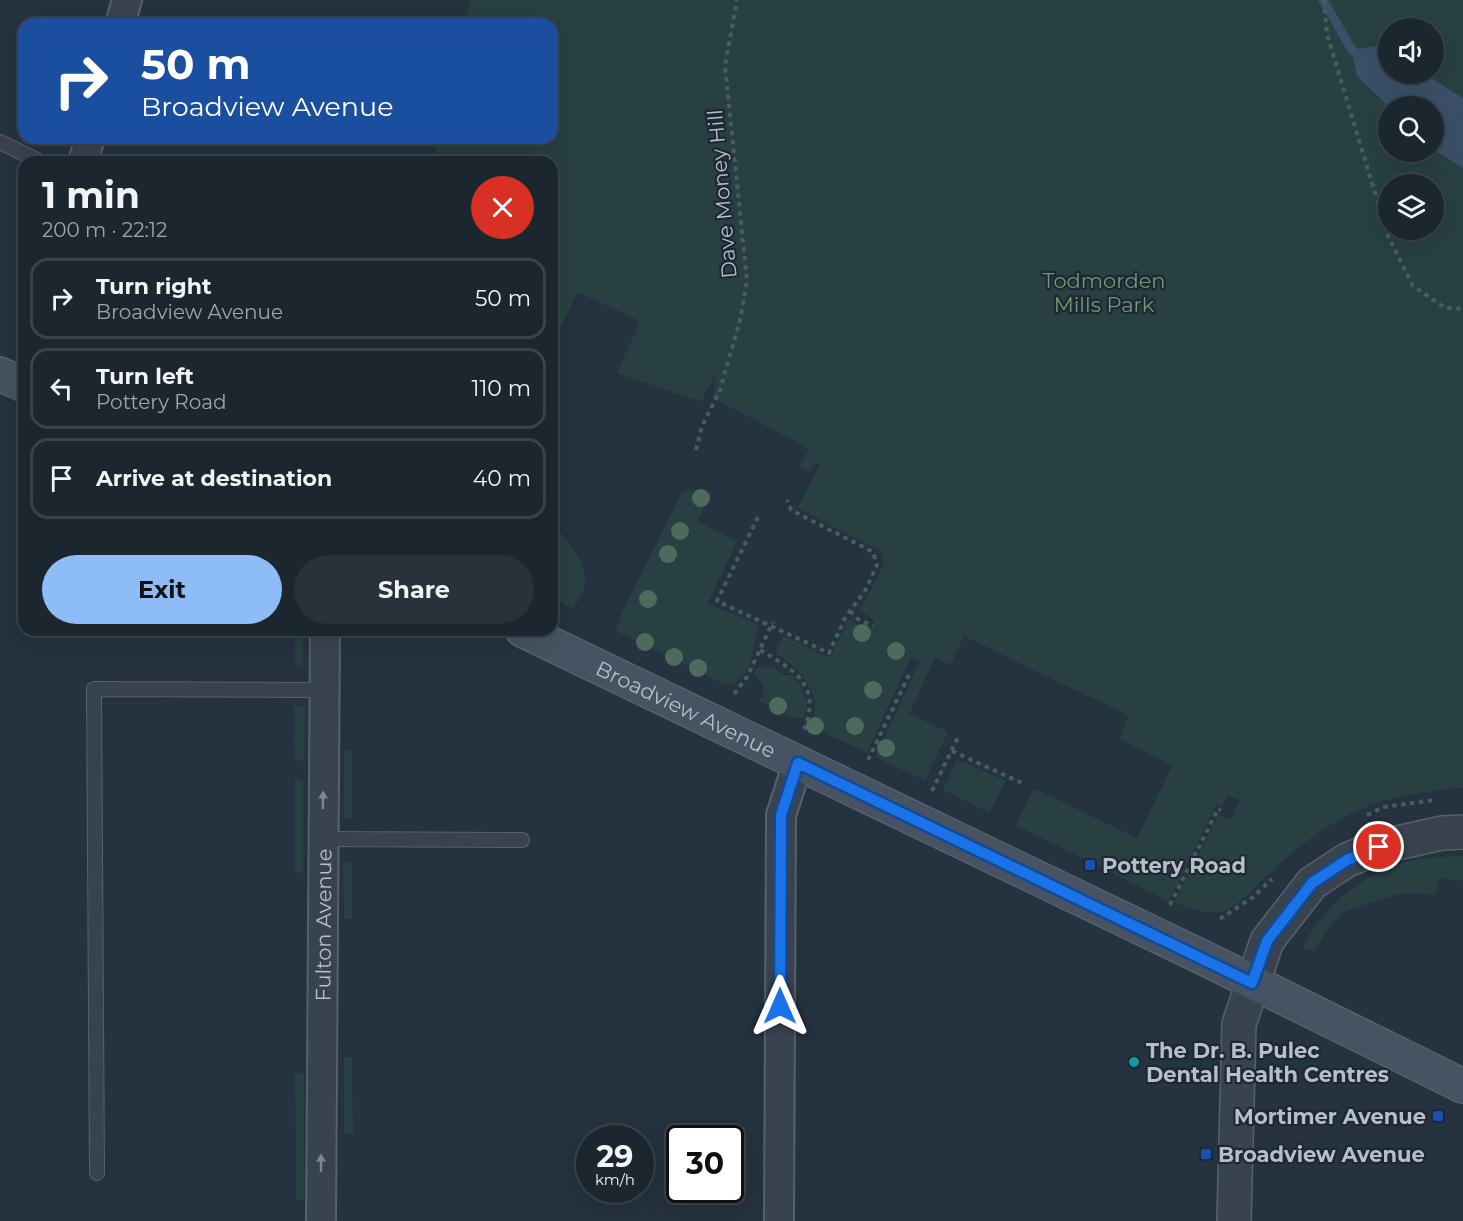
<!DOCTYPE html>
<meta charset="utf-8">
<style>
body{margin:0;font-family:Montserrat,sans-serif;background:#29323b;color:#f1f3f6;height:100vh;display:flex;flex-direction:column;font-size:22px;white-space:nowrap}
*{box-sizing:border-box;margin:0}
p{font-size:20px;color:#a0a5aa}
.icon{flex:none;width:33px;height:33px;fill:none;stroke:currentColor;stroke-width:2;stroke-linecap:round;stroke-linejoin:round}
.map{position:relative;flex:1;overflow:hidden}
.sheet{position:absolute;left:18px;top:156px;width:540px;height:480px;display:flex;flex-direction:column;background:#1c262f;border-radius:18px;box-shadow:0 6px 24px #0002,0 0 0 2px #3a434b}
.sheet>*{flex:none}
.hud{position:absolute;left:18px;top:18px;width:540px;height:126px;border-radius:18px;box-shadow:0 6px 24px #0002,0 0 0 2px #3a434b;background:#1a4fa0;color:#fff;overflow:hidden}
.buttons{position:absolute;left:1378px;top:18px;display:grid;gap:12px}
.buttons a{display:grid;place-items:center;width:66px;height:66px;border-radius:50%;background:#1c262f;box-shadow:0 6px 24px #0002,0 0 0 2px #3a434b;font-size:30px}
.speed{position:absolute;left:576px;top:1125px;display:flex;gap:12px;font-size:30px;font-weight:700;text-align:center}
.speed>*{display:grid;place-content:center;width:78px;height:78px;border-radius:50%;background:#1c262f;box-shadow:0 6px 24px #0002,0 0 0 2px #3a434b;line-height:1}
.speed small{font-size:15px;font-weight:400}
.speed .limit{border:3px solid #111;border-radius:9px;background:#fff;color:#111}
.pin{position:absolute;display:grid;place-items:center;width:51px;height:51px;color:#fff;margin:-26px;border:3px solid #fff;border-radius:50%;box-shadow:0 2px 6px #0007}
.me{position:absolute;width:66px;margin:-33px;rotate:0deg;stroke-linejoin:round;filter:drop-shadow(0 0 4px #0008)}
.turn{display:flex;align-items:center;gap:21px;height:126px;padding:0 24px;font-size:27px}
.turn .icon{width:78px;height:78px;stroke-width:2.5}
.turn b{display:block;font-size:42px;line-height:51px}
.round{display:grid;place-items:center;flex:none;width:63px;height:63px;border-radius:32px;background:#29323b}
.head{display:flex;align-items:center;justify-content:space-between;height:102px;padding:0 24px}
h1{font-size:36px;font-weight:700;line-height:45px}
.primary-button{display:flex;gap:12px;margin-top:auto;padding:12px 24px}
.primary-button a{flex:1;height:69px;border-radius:36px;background:#8dbcf6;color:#111;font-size:24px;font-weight:700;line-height:69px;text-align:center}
.primary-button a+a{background:#29323b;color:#f1f3f6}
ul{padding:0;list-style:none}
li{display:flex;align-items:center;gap:18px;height:81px;margin:0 12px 9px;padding:0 12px;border:3px solid #3a434b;border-radius:18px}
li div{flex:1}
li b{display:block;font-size:22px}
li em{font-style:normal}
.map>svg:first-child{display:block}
.green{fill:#284041;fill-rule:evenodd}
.water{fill:#3b5068}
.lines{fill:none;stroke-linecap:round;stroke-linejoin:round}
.stream{stroke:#3b5068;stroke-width:9}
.service-casing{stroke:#57616c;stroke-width:16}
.minor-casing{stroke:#57616c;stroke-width:32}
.tertiary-casing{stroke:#57616c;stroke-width:36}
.secondary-casing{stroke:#57616c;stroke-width:36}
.path{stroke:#475d5f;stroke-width:4;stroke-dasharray:4.5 4.5;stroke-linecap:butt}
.service{stroke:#39434f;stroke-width:14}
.minor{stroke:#39434f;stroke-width:28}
.tertiary{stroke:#39434f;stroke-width:33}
.secondary{stroke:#475362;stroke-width:33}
.tree{fill:#4d6b5d}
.oneway{fill:#7d8792}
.route-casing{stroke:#114b97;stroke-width:15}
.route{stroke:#1a73e8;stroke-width:10}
.transit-dot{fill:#1a4fb4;stroke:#1e2834;stroke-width:2}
.culture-dot{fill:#0f9aa8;stroke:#1e2834;stroke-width:2}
.labels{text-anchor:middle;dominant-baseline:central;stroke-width:4.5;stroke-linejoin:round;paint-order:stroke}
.street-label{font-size:21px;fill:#b5bec9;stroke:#1e2834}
.park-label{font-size:21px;fill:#6d9a75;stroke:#1e2834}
.poi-label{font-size:21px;font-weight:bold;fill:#b5bec9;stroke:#1e2834;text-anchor:start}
</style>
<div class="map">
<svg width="1463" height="1221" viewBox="0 0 1463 1221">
<rect width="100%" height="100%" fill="#25323f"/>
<g class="green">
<path d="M471,0H1463V788C1383,794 1342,809 1282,862C1269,873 1240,904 1227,910C1211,917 1189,908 1174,902L1219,815L1231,820L1240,800L1228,795L1222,807L1217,804L1169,901L1016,825L1033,791L1037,790L1137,838L1172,766L1119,739L1129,716L964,636L951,665L935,658L909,714L948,732L925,781L875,757L920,661L911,657L867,753L810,726C826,695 800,670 777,654L776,648L784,636L830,658L848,620L870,630L875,621L860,610L884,564L880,551L798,508L820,464L814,462L809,472L799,467L809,449L713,398L716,372L701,402L617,373L640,321L578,292L552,344V162H435L436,138H552V24H464ZM1389,28H1434V74H1389ZM1389,106H1434V152H1389ZM1389,184H1434V230H1389Z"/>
<path d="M689,490L712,492L697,521L737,541L708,603L758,625C753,648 754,679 726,685L616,631L622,613L682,493Z"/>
<path d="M552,521C574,552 602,572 573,609L552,598Z"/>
<rect x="295" y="630" width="8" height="35"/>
<path d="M772,666L784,675H793C802,686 812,704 803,717L796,719L758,700L763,696C764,687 762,680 753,676L757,668Z"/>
<path d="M294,706H305L304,762L295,758Z"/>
<path d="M344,750L352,751V818H344Z"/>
<path d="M956,761H962L1006,781L989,813L943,790Z"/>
<path d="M295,778L303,782V872L295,874Z"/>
<path d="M1463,856V881L1438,878L1436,895L1402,893L1346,911L1326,931L1315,951L1303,948C1319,912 1353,883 1389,867C1412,857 1439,857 1463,856Z"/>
<path d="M352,862V919H344L343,863Z"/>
<path d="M344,1057H352L353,1135L344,1133Z"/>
<path d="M295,1072L304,1074V1199L296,1201Z"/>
</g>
<path class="water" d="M1384,45L1389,49V74H1425L1463,98V168L1434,150V106L1389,107L1357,76L1352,50Z"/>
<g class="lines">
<path class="stream" d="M1323,0L1352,50L1361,57"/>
<g class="service-casing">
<g id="service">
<path d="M0,142L41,162"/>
<path d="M323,839L522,840"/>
<path d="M97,1173L94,689L324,690"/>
</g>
</g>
<g class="minor-casing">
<g id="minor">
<path d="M120,24L127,0"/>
<path d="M83,162L90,138"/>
<path id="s1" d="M321,1221L325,630"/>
<path d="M779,1221L781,815L798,763"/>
</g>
</g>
<g class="tertiary-casing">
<path id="tertiary" d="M1234,1221L1239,1024L1267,941L1312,883L1347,860L1379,847L1442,833L1463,832"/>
</g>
<g class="secondary-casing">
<g id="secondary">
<path d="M0,374L24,385"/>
<path id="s2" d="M522,630L1208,960L1463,1086"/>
</g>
</g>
<g class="path">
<path d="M1324,0L1327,34L1388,236L1413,286L1445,308L1463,309"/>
<path d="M696,450L702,426L720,390L740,320L747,281L725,66L737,0"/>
<path d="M758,517L717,601L829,653L846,616L865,591L877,565L873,552L791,510L787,500"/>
<path d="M850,611L858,619L873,626"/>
<path d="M760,650C794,670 822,685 804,730"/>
<path d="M734,694L747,677L773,622"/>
<path d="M952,751L1022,783"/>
<path d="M868,760L910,673"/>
<path d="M932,791L958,737"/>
<path d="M1367,815L1384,807L1435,800"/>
<path d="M1170,905L1218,809L1221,810"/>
<path d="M1220,919L1253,897L1272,879"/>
</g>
<use href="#service" class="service"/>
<use href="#minor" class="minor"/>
<use href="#tertiary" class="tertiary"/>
<use href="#secondary" class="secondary"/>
</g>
<g class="tree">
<circle cx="701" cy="498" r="9"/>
<circle cx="680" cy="531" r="9"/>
<circle cx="668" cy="554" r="9"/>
<circle cx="648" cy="599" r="9"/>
<circle cx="862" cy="633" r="9"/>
<circle cx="645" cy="642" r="9"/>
<circle cx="896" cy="651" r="9"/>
<circle cx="674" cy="657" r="9"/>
<circle cx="698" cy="668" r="9"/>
<circle cx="873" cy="690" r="9"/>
<circle cx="778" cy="706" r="9"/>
<circle cx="815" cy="726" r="9"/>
<circle cx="855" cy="726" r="9"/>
<circle cx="886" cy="748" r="9"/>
</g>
<defs><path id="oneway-solid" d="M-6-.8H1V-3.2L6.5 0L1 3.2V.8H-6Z" transform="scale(1.5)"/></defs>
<g class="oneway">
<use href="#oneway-solid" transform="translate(323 800) rotate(-89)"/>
<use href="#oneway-solid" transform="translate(321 1163) rotate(-90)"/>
</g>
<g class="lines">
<g class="route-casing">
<path id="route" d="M780,1006L781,815L798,763L1252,983L1267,941L1312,883L1347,860L1379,847"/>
</g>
<use href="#route" class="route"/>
</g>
<g class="transit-dot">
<rect x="1084" y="859" width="12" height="12" rx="3"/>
<rect x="1432" y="1110" width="12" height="12" rx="3"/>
<rect x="1200" y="1148" width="12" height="12" rx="3"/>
</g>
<circle class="culture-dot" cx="1134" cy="1062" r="6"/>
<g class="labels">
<g class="street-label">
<text transform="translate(722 194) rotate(-95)">Dave Money Hill</text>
<text stroke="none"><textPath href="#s2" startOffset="182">Broadview Avenue</textPath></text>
<text stroke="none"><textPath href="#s1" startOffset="296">Fulton Avenue</textPath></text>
</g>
<g class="park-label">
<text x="1104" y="280">Todmorden<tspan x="1104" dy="24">Mills Park</tspan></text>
</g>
<g class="poi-label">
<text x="1102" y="865">Pottery Road</text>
<text x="1146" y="1050">The Dr. B. Pulec<tspan x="1146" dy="24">Dental Health Centres</tspan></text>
<text x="1426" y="1116" text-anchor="end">Mortimer Avenue</text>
<text x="1218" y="1154">Broadview Avenue</text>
</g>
</g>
</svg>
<div class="buttons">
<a><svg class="icon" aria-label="sound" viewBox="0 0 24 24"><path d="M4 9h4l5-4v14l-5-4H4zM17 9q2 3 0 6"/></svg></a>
<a><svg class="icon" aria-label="search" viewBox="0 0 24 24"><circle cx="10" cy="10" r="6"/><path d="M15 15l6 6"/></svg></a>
<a><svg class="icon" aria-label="layers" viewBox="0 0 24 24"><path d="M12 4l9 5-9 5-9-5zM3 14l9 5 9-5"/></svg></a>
</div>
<div class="speed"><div>29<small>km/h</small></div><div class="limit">30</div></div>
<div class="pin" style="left:1379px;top:847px;background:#d93025"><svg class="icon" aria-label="arrive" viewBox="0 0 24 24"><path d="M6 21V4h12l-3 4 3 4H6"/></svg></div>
<svg class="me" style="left:780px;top:1006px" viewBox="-20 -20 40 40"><path d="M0-17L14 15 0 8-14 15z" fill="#1a73e8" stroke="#fff" stroke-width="4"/></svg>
<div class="hud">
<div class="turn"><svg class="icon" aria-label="right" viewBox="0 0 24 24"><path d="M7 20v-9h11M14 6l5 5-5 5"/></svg><div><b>50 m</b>Broadview Avenue</div></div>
</div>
<section class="sheet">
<div class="head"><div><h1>1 min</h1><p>200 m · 22:12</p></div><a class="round" style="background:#d93025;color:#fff"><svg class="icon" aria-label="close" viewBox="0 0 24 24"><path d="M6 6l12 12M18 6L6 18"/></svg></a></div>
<ul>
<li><svg class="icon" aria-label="right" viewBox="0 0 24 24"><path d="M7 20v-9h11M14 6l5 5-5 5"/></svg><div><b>Turn right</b><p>Broadview Avenue</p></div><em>50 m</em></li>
<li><svg class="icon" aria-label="left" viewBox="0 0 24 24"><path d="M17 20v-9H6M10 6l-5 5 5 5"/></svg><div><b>Turn left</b><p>Pottery Road</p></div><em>110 m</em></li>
<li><svg class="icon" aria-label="arrive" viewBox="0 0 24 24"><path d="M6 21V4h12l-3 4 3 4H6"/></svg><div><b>Arrive at destination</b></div><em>40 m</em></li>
</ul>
<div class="primary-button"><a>Exit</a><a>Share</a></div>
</section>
</div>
